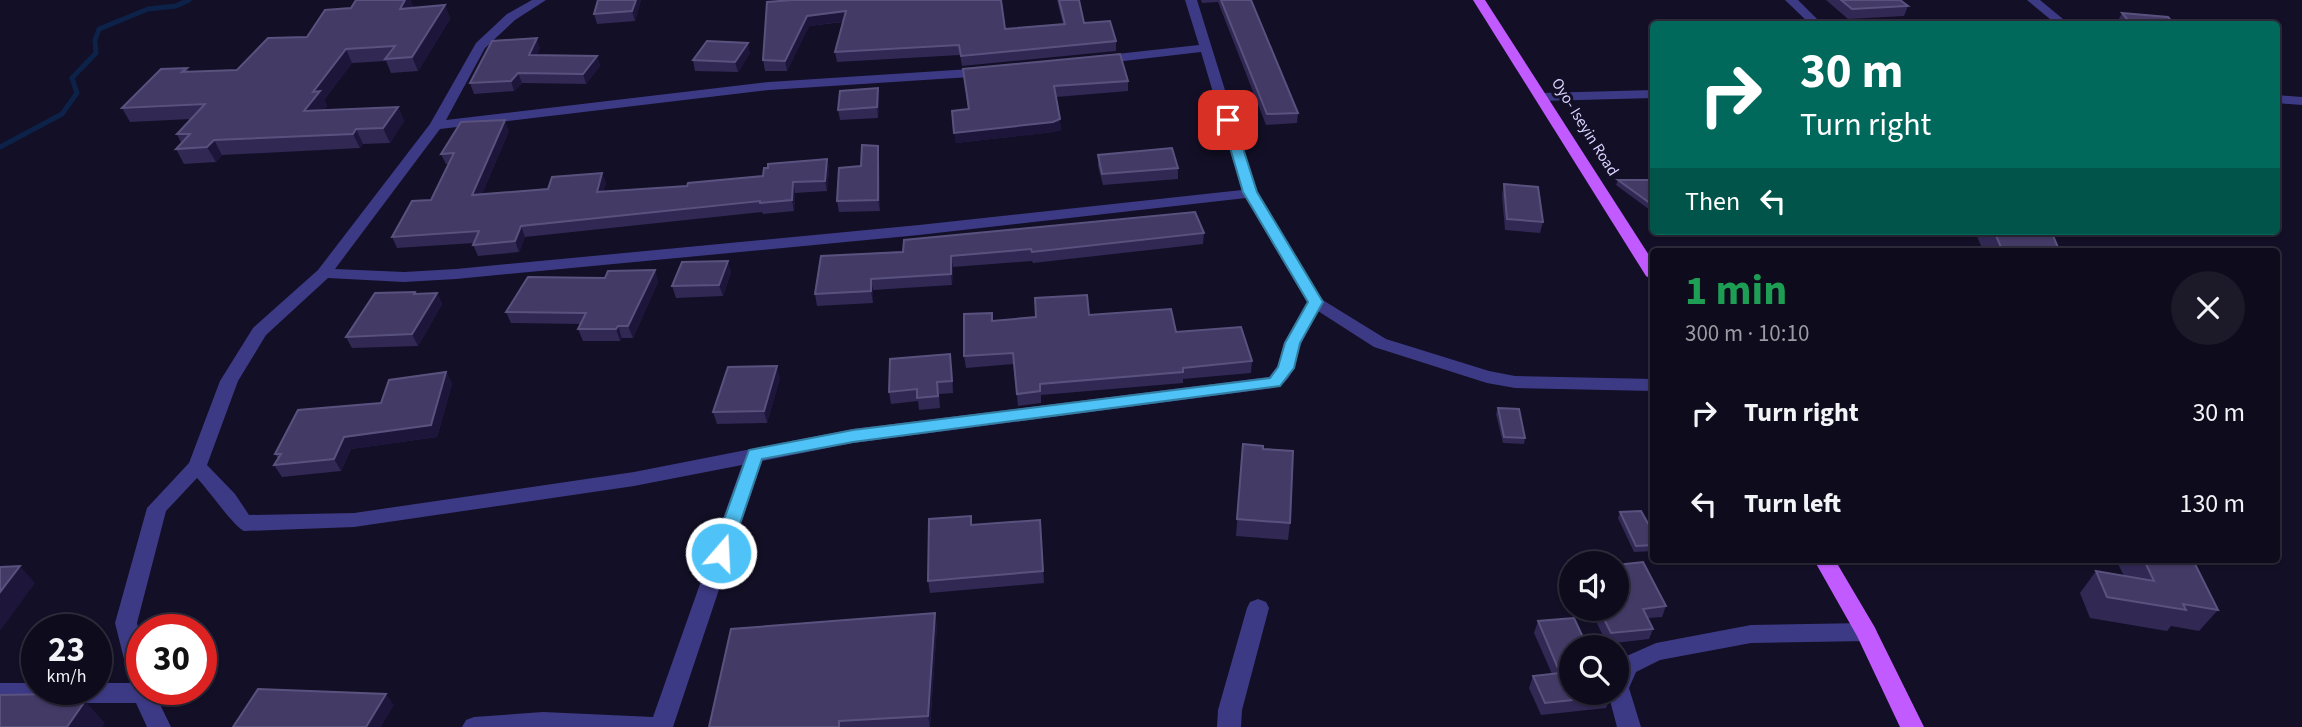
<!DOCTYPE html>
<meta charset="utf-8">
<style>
body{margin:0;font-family:"Source Sans 3",sans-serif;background:#1c1929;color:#f1f3f6;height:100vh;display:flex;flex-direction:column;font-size:26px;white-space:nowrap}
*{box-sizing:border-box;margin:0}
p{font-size:23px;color:#9b9ba3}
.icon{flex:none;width:38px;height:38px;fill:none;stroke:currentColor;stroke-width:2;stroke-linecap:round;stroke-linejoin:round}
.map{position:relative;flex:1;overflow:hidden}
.details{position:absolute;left:1650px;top:248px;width:630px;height:315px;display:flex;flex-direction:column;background:#0e0b1c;border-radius:7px;box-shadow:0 2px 5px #0004,0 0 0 2px #2e2b3b}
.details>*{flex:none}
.top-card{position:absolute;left:1650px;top:21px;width:630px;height:214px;border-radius:7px;box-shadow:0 2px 5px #0004,0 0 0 2px #2e2b3b;background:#00695c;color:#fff;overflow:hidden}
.fabs{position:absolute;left:1559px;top:551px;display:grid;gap:14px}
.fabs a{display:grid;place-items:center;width:70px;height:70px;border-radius:50%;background:#0e0b1c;box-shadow:0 2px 5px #0004,0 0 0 2px #2e2b3b;font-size:35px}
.speed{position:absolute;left:21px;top:614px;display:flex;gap:14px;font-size:35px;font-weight:700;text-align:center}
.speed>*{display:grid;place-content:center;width:91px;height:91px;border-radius:50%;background:#0e0b1c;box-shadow:0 2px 5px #0004,0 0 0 2px #2e2b3b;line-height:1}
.speed small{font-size:18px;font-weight:400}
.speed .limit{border:10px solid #d22;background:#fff;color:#111}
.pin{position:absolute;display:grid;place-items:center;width:60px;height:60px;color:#fff;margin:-30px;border-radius:14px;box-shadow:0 4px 10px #0006}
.me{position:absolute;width:77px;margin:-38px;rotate:19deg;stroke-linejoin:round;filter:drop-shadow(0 0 5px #0008)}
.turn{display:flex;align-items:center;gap:24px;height:147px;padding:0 35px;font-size:32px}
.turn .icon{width:91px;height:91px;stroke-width:2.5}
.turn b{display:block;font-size:49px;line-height:60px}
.then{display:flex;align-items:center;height:66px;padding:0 35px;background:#0003;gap:14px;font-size:26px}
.round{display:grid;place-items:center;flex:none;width:74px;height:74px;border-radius:37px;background:#1c1929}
.summary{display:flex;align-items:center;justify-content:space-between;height:119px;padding:0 35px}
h1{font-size:42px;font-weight:700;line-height:52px;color:#1e9e55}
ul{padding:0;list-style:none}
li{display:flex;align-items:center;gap:21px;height:91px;padding:0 35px}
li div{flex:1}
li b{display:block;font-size:26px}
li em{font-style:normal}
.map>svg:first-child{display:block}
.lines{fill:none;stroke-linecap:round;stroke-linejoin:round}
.stream{stroke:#0c2248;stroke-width:5}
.street{fill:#3d3a85;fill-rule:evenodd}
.primary{fill:#c25bff;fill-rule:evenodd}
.wall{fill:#312854}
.shaded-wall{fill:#1d163a}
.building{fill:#433a66;stroke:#5a527e;stroke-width:2}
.route{fill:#4fc3f7;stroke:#337fa1;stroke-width:2}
.labels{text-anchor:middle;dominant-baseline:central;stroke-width:6;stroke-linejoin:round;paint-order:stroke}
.far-street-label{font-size:16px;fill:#d9d4ff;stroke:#130f26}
</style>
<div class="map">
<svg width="2302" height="727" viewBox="0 0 2302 727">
<rect width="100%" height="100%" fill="#130f26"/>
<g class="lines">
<path class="stream" d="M0,147L62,114L77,93L72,78L96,53L95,40L99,29L148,9L176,6L189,0"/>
<g class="street">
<path d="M532,0H546L515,20L485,48L446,120L769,82L986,68L992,72L986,76L769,90L440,129L335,269L404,272L456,269L919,225L1242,190L1201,52L1098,64L1092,60L1098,56L1199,45L1185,0H1197L1257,193L1321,299L1386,339L1489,371L1515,376L1654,379V391L1515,388L1487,383L1374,347L1318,311C1313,321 1307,331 1302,342C1295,358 1295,382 1274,388L853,443L762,461L673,727H462L466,720L474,717L543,712L653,717L742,465L634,486L354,527L244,531C235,528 207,488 197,478L166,511L137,623L142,642V690H153L171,727H147L136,703H0V683H37V690H96V683H130L115,623L147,508L189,463L220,381L253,328L318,270L430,124L476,43L507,14ZM1246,198L1307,302L1284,343L1278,366L1269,377L853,429L634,472L354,513L249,515L235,494L207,465L238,381L266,335L328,278L404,282L456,279L919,235Z"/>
<path d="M1785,0H1798L1822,24H1810Z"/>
<path d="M2027,0H2040L2069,24H2056Z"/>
<path d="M1654,90V98L1541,101L1534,97L1541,93Z"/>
<path d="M2277,95L2302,97V105L2277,103Z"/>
<path d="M1258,599L1266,602L1269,608L1242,710L1241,727H1217L1218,710L1247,608L1250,602Z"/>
<path d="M1866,623L1874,626L1877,632L1874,638L1866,641L1751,643L1660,660L1636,672L1629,688L1641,727H1617L1608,693H1617V666L1620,659L1656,643L1751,625Z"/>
</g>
<g class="primary">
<path d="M1473,0H1485L1654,263V281L1646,276Z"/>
<path d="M1814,560H1835L1874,626L1924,727H1900L1857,636Z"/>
</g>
</g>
<g class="wall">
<path d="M598,0H641L635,21L597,24L594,14Z"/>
<path d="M1057,0H1079L1084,23L1116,41V51L962,66L960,55L837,62L835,52L843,22L809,26L787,71H765L763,60L767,2L919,1L1005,29L1063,24Z"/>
<path d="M1201,0H1251L1298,113L1297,123L1266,125L1218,2L1202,3Z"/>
<path d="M1826,0H1900L1908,6L1904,16L1848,19Z"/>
<path d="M445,5L450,19L418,71L391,73L386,61L352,63L324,100L327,106L323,110L398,107L404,121L390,143L363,144L360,148L222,155L216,162L184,164L176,149L181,143L177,134L191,119L130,122L122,108L187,68L189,72L237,70L307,37L414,8Z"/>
<path d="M2122,13L2174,24H2118L2117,23Z"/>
<path d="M540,48L537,55L597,56L600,66L586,84L522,83L514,91L474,94L470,83Z"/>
<path d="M750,53L738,72L695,71L693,60Z"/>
<path d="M963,69L1128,81V91L1056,97L1061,130L1053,132L956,143L952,111L968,109Z"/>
<path d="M878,88L879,99L878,118L840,120L838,110Z"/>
<path d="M509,131L482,194L548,189L602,173L606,183L603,192L687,186L763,176L827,159L829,169L827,191L795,193L794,211L763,214L762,212L525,237L519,252L478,256L473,245L474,243L397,248L392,237L431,200L449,164H446L441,154Z"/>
<path d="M878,146L879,157L880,211L839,212L837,201L861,166Z"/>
<path d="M1098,155L1178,168V179L1103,185L1098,166Z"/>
<path d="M1618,180L1654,183V213L1616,185Z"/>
<path d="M1504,184L1543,222L1540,233L1505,230L1502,195Z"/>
<path d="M1975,231H2051L2060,252H1961L1963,249L1983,251Z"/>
<path d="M1204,233L1203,244L1033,263L1032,261L953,267L952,285L873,290V303L817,306L815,294L821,256Z"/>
<path d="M655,270L658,282L633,338H622L620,341H583L578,329L581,324L511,323L506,312L605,278Z"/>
<path d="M731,272L723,296L676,298L672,286Z"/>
<path d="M437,293L442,304L418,346L352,348L346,337L416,294Z"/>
<path d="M992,313L993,321L1089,315L1176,332L1252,361L1251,373L1183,379V383L1041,395V403L1018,406L1014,364L966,368L964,356Z"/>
<path d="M952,365L953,393L939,394L940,408L919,410L918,401L891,404L889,392Z"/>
<path d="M446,372L452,384L437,437L351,449L341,471L282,477L274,465L278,459L275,454Z"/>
<path d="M780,378L767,423L717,424L713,412Z"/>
<path d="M1498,408L1525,438L1524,444L1503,443L1496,414Z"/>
<path d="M1243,444L1290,523L1288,540L1236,536Z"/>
<path d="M1620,512L1650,527H1654V551L1634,552L1618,518Z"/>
<path d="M971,516L972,525L1040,520L1044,583L930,593L928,581Z"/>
<path d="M2116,560H2193L2218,610L2199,631L2171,626L2167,631L2090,618L2080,593L2096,571L2124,576Z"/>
<path d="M1666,606L1662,617L1648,618L1653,629L1649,639L1607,644L1590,609H1617Z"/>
<path d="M1538,621L1611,696L1606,708L1541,715L1529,688L1533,676L1552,674L1534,633Z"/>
<path d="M937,625L930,727H709Z"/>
</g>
<g class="shaded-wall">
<path d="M405,0H411L414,8L400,9Z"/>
<path d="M636,0H641L635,21L632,11Z"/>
<path d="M445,5L450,19L418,71L412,57Z"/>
<path d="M846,11L847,21L809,26L787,71L785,61L807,16Z"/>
<path d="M537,38L540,48L533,64L529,55Z"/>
<path d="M748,43L750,53L738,72L735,62Z"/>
<path d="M346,49L352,63L324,100L327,106L311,126L304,111L313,92Z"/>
<path d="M597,56L600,66L586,84L583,74Z"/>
<path d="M518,73L522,83L514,91L511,81Z"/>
<path d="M878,88L879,99L878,118L877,107Z"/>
<path d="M398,107L404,121L390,143L383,128Z"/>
<path d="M1060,119L1061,130L1053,132L956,143L954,133Z"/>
<path d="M505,120L509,131L477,206L472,195Z"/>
<path d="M356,129L363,144L360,148L353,134Z"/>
<path d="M214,140L222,155L216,162L207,147Z"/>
<path d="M878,146L879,157L880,211L878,200Z"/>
<path d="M827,159L829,169L827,191L825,181Z"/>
<path d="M602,173L606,183L600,203L597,192Z"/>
<path d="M793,182L795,193L794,211L792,200Z"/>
<path d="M521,226L525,237L519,252L515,241Z"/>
<path d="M951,256L953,267L952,285L951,274Z"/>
<path d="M728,261L731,272L723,296L719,285Z"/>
<path d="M655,270L658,282L633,338L628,326Z"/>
<path d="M871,279L873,290V303L871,291Z"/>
<path d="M437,293L442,304L418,346L412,334Z"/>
<path d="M618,326L622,338L620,341L616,329Z"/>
<path d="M777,366L780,378L767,423L764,411Z"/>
<path d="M446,372L452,384L437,437L351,449L341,471L334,459L344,437Z"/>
<path d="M20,566L35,583L0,631V592Z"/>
<path d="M935,613L937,625L930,727L928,716Z"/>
<path d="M59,694L77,712L85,701L105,723L102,727H67L53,702Z"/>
<path d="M386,694L394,705L381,727H366Z"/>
</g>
<g class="building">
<path d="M356,0H405L400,9L445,5L412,57L385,59L395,46L346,49L313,92L320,91L304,111L398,107L383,128L356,129L353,134L214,140L207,147L176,149L190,134H177L205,104L122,108L161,69L187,68L182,72L237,70L268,38L307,37L325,10L351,8Z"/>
<path d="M598,0H636L632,11L594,14Z"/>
<path d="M792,0H1001L1005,29L1065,24L1059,0H1079L1084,23L1110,21L1116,41L961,56L959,45L835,52L846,11L807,16L785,61L763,60L767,2Z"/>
<path d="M1221,0H1251L1298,113L1267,114Z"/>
<path d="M1841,0H1900L1908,6L1852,9Z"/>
<path d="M2122,13L2168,17L2174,24H2131Z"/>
<path d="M537,38L529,55L597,56L583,74L518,73L511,81L470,83L492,41Z"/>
<path d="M707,41L748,43L735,62L693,60Z"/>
<path d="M1120,54L1128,81L1054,86L1060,119L1053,122L954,133L952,111L969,109L963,69Z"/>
<path d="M878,88L877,107L838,110L840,91Z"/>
<path d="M505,120L472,195L548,189L552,177L602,173L597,192L687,186L688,183L763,176L764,168H768V164L827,159L825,181L793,182L792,200L760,203V201L521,226L515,241L473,245L479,231L392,237L412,201L431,200L454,153L441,154L461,122Z"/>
<path d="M862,145L878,146V200L837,201L839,168L861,166Z"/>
<path d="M1172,148L1178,168L1102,174L1098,155Z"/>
<path d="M1618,180H1652L1654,183V206Z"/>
<path d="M1504,184L1538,187L1543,222L1507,219Z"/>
<path d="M1195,212L1204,233L1032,252L1031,249L951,256V274L871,279V291L815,294L821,256L903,252L904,240Z"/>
<path d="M1994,231H2051L2060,252H2003Z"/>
<path d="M1963,249L1987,252H1964Z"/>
<path d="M728,261L719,285L672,286L682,262Z"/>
<path d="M655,270L628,326H618L616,329H578L586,313L506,312L528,277L605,278L608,271Z"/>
<path d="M415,292L414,294L437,293L412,334L346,337L375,293Z"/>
<path d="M1087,295L1089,315L1171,309L1176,332L1241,327L1252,361L1183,368V372L1040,384V391L1017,394L1013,353L964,356V314L992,313V321L1036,317L1035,298Z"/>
<path d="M950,354L952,381L937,382L938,396L917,398V389L889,392L890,359Z"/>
<path d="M777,366L764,411L713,412L728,367Z"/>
<path d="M446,372L431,425L344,437L334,459L274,465L281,454H275L298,410L381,403L389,380Z"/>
<path d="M1498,408L1519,409L1525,438L1504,437Z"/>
<path d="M1243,444L1263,446V449L1293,451L1290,523L1237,519Z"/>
<path d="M1641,511L1650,527H1654V545L1636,546L1620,512Z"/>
<path d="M971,516V525L1040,520L1043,571L928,581L929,519Z"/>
<path d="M2144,560H2193L2218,610L2183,604L2186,610L2107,597L2096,571L2154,581Z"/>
<path d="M1643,562L1666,606L1643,609L1653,629L1611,633L1599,609H1617V565Z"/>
<path d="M20,566L0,592V567Z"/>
<path d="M935,613L928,716L839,721V727H709L731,629Z"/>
<path d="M1574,618L1588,648H1572V693H1609L1611,696L1545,703L1533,676L1560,673L1538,621Z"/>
<path d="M258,689L386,694L366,727H233Z"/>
<path d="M59,694L53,702L85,701L67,727H0V695Z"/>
</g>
<path class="route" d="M1228,117L1234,120L1257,192L1323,302L1300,343L1294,368L1280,386L853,442L762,459L730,553L728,558L721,561L714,558L712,553L749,450L853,430L1270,378L1278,367L1285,343L1308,302L1243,192L1222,120Z"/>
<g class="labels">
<g class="far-street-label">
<text transform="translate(1585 127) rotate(58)">Oyo- Iseyin Road</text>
</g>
</g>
</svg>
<div class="fabs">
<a><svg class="icon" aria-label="sound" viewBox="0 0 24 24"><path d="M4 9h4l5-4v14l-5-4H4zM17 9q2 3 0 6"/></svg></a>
<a><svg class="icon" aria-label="search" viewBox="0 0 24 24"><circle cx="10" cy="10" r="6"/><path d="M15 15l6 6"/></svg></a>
</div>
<div class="speed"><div>23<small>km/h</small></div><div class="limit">30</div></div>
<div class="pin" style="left:1228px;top:120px;background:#d93025"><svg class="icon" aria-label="arrive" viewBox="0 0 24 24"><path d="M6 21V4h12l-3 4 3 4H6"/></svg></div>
<svg class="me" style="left:721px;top:553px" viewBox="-20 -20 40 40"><circle r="17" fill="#4fc3f7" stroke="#fff" stroke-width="3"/><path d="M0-11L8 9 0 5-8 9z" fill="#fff"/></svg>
<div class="top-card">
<div class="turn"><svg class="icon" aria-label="right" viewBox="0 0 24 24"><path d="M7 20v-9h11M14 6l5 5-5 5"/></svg><div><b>30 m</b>Turn right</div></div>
<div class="then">Then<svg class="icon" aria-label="left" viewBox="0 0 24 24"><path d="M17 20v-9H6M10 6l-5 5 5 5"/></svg></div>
</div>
<section class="details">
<div class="summary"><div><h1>1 min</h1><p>300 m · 10:10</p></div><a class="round"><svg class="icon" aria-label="close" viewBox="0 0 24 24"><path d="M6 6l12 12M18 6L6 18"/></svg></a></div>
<ul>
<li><svg class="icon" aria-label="right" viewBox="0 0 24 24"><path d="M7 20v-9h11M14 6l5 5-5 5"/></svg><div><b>Turn right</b></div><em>30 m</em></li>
<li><svg class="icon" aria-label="left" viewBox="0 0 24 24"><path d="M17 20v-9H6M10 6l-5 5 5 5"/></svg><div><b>Turn left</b></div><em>130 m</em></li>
</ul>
</section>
</div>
